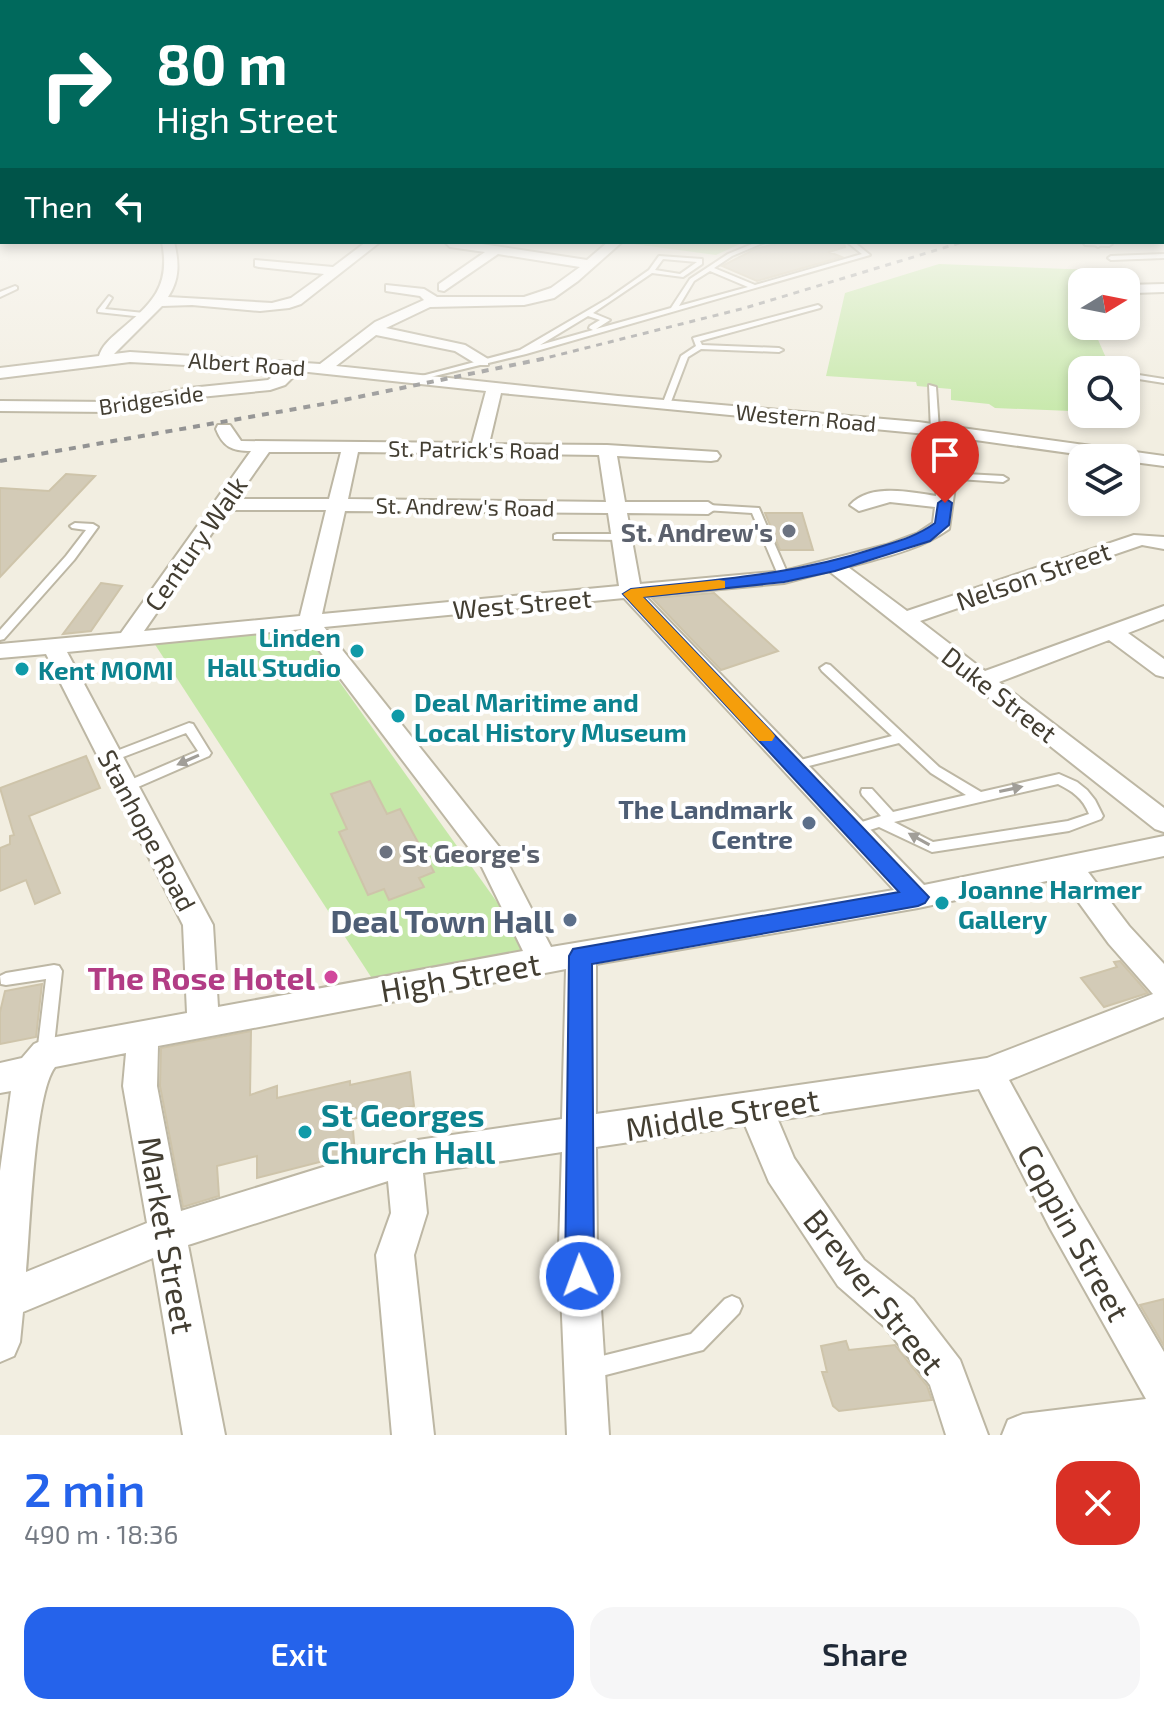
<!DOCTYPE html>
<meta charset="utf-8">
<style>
body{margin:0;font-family:"Exo 2",sans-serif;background:#f6f6f7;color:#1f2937;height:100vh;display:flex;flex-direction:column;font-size:30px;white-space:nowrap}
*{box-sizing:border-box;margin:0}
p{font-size:26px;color:#747a83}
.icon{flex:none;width:44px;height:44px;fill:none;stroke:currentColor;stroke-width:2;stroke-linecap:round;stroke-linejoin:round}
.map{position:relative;height:1435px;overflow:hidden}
.sheet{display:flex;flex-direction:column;background:#fff;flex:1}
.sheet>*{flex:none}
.hud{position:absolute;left:0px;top:0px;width:1164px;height:244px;box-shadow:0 4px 12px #0003;background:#00695c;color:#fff;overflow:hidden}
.needle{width:52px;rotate:80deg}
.tools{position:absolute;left:1068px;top:268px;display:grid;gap:16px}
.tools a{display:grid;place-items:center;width:72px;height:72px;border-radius:16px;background:#fff;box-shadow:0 4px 12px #0003;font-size:40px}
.pin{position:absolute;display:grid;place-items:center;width:68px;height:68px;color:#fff;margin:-82px -34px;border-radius:50% 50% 50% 0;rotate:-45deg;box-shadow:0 0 8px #0007}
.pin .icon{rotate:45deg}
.me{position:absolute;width:88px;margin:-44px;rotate:358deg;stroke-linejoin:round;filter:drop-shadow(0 0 6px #0008)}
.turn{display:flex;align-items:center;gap:28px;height:168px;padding:0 24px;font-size:36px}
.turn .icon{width:104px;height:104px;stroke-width:2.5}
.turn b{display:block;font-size:56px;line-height:68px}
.then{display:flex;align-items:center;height:76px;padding:0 24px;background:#0003;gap:16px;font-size:30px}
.round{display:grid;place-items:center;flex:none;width:84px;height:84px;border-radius:24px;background:#f6f6f7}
.summary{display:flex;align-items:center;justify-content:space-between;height:136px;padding:0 24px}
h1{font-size:48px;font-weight:600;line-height:60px;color:#2563eb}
.primary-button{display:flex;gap:16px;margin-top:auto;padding:16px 24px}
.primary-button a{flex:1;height:92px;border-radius:24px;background:#2563eb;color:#fff;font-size:32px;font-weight:600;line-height:92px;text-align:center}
.primary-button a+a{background:#f6f6f7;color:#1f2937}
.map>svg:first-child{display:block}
.green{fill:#c5e8a8}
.building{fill:#d3cbb7;stroke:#cec4aa;stroke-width:2}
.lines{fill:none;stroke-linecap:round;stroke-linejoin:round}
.lane-casing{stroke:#bdb7a4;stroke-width:4}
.street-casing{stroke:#bdb7a4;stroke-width:4}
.lane{fill:#fff;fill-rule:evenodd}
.street{fill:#fff;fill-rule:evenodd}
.rail-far1{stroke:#939393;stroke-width:3;stroke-dasharray:6 6;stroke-linecap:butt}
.rail{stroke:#939393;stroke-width:4;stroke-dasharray:7 7;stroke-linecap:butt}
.oneway{fill:#a19e98}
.route{fill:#2563eb;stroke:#184099;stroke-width:2}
.slow{fill:#f59e0b}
.worship-dot{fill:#6b7280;stroke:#fff;stroke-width:3}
.culture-dot{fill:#0f9aa8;stroke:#fff;stroke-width:3}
.service-dot{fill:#5c6f8a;stroke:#fff;stroke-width:3}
.hotel-dot{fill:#d1479c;stroke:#fff;stroke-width:3}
.labels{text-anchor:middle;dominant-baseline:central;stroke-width:8;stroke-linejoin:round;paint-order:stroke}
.far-street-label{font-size:22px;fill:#433e32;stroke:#fff}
.worship-label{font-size:26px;font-weight:bold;fill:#5b616d;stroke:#fff;text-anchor:end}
.street-label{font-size:26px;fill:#433e32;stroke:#fff}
.culture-label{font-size:26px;font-weight:bold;fill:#0d838f;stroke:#fff;text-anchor:start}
.service-label{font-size:26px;font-weight:bold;fill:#4e5e75;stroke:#fff;text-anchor:end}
.near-service-label{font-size:32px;font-weight:bold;fill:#4e5e75;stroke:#fff;text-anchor:end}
.near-street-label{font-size:32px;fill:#433e32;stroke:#fff}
.near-hotel-label{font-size:32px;font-weight:bold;fill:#b23c85;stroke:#fff;text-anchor:end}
.near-culture-label{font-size:32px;font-weight:bold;fill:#0d838f;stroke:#fff;text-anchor:start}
</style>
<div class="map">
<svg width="1164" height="1435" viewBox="0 0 1164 1435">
<rect width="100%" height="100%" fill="#f2eee1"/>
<g class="green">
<path d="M636,242H744L716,255L633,244Z"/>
<path d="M939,264L1093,270L1092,282H1082V326H1092L1110,367L1095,363L1088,370H1082L1071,411L995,408L989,404L951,400V389L917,386L916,382L826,376L845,293Z"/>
<path d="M301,628L502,909L523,955L373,980L154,643Z"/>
</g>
<g class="building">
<path d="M784,242H844L845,247L829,252L842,257L757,281L722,266L755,249Z"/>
<path d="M66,474L95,476L0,577V488L49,491Z"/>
<path d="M765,513H802L813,550H780Z"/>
<path d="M101,583L122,586L91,631L63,634Z"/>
<path d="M714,593L778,651L721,670L652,598Z"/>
<path d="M86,756L100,788L29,816L60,893L35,904L26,880L0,891V848L10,844V836L14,835L0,788Z"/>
<path d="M370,781L387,814L400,809L434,872L419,878L424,887L389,900L384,889L368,895L339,832L347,829L331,794Z"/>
<path d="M1120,961L1148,993L1104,1007L1081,978L1117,967L1114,962Z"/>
<path d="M42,984L36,1037L0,1044V1012L5,991Z"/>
<path d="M251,1031L250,1095L277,1086V1098L350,1081V1085L410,1072L414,1106L352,1119L355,1153L257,1178V1156L217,1166L219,1196L183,1207L160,1086L161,1048Z"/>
<path d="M1164,1299V1346L1140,1305Z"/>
<path d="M846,1341L849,1350L895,1345L927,1386L932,1400L839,1411L833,1406L822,1372H827L821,1346Z"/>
</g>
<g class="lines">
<g class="lane-casing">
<g id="lane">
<path d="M757,242H765L732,256L714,268L755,285L862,254L847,242H854L870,255L526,354L418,380L414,378L520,350L609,298L649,270L659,256L702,259V264L683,277L652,273L593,313L610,320L596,329L671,308L690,279L728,254ZM663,259L697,262L680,274L655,270ZM710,271L748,287L679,306L694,281ZM588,316L600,320L590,326L589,328L593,330L540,345Z"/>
<path d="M1083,242H1109L1112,244L1109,246L1085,245Z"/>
<path d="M1164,254V258L1111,260L1108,258L1111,256Z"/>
<path d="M15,286L17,287V289L0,297V292Z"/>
<path d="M109,296L112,298L105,309L144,313L147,315L144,317L98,312V310Z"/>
<path d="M818,305L821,307L820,308L700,341L702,345L779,348L783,350L779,352L701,349L688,357L669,407L662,405L681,356L696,346L693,338Z"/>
<path d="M1126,373L1164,379V383L1126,377Z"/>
<path d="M929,385L936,387L939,430L935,433L931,430Z"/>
<path d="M947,473L1003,476L1008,479L1003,482L944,478V474Z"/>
<path d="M708,505L759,508L789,577L788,579L784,580L779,577L752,513L705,510V506Z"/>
<path d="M75,523L93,524L98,527L74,560L4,639L0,640V630L66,556L86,530L72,528L70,526Z"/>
<path d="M557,534H621L626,537L621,540L554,539V535Z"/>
<path d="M826,664L830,665L939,767L981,792L1059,774L1077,782L1087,790L1095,800L1103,816L1101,819L1069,831L932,852L879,827L854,835L849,834L847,830L849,826L881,816L862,795L861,792L862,789H872L893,812L966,795L931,773L899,743L793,770L789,769L787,766L789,763L892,736L822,671L820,668ZM1058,784C1072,791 1083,798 1089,814L1068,821L933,842L894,822Z"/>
<path d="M189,723L193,724L209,750L211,753L209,756L131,790H121L120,787L121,784L198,751L186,733L110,762L106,761L104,758L106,755Z"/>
<path d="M54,965L59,966L62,971L53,1054L51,1059L45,1061L39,1059L37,1054L46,979L6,985L1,984L0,976L6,973Z"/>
<path d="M732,1296L739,1299L742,1306L739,1313L703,1350L590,1379L583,1376L580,1369L583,1362L590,1359L691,1334L725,1299Z"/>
</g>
</g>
<g class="street-casing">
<g id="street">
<rect x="1162" y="228" width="2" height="8"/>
<path d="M162,242H174C179,262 180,279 168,297L272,303L291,298L324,274L259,267L255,266V260L333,267L366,242H380L301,304L289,308L260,311L192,305L162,306L114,354L130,352L320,364L375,322L424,300L420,296L386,291V285L424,289L437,297H524L551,288L580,267L498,254L444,291L439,290V284L485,252L450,247L445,242H468L587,260L608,242H622L578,281L554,298L524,305L430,307L386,328L465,345L488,359V365H478L455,351L376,335L336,366L618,396L918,422L1164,456V466L1126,461V458H1105L954,437L957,473L949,529C919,550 884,557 848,567L907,611L1134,535L1164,537V549L1142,545L920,621L985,671L1164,606V619L1128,633L1164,659V677L1156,675L1109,640L999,682L1164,808V832L1155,829L829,571L784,583L645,596L924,885L1164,836V856L1088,872L1129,926L1164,964V1017L1009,1080L1076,1202L1164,1352V1435H1002L1008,1420L1023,1414L1146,1399L1050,1228L979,1089L778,1120L794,1158L864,1260L913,1299L960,1360L988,1435H946L930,1385L885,1327L838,1286L769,1182L745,1125L596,1147L597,1245L609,1435H567L559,1245L562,1152L423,1173L427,1213L414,1255L434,1435H392L376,1255L391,1213L388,1181L188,1245L225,1435H183L153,1258L23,1312L20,1342L14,1356L0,1362V1171L11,1091L0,1093V1063L22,1058L34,1044L45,1039L187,1013L183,925L46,654L0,658V644L121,633L251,451C232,451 223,447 216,429L218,425H230L241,441L472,443L486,391L299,371L285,385L270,390L190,398L112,412L0,411V401L112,402L190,388L268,380L282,370L130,362L0,378V368L99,356C102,346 110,339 118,332C151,304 171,288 162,242ZM501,393L937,435L939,473L936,496C910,492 870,483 850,505L859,511L890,502L935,507L933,523L918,533L886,545L784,571L640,584L627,513L708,514L717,508L708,502H625L617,456L711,461L717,460L720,456L717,452L607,445L489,444ZM269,452H341L329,499H236ZM358,452L599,455L606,502L348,499ZM228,510H326L300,616L144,631ZM345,511L608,513L619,586L322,614ZM624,598L894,890L551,947L500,848L324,627ZM303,629L479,861L523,951L218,1007L213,925L67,652ZM1061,878L1109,944L1153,994L987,1058L596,1114V964L918,908ZM566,969L562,1119L404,1142L181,1211L157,1086L158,1046ZM126,1053L123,1086L147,1223L26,1272C30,1230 34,1094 55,1067Z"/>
<path d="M1091,242H1103L1104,243L1098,247Z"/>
<path d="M1164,284V292L1134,293L1133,310L1126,314V285Z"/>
</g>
</g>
<use href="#lane" class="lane"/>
<use href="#street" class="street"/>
<path class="rail-far1" d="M538,360L745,308L963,242"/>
<path class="rail" d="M0,461L329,403L547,358"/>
</g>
<defs><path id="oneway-solid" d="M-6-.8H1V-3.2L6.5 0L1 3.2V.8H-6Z" transform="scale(2)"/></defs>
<g class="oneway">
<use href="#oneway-solid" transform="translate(188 760) rotate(156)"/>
<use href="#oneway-solid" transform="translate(1011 789) rotate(-12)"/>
<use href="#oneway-solid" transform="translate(919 839) rotate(-151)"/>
</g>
<linearGradient id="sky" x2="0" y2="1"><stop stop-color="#89bbec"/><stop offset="0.52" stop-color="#f9f7f2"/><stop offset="1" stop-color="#f9f7f2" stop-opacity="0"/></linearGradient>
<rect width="1164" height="423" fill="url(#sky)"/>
<path class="route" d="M945,498L952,503L949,525L930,541L835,571L784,582L643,597L929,897L925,903L918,906L592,964L594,1276L590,1286L580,1290L570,1286L565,1276L569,956L573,949L899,892L623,594L631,589C713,580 794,575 873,549C895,542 916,537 935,523L938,503Z"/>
<path class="slow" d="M719,580L725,581V588L643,597L772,732L775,736L772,741H759L623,594L631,589Z"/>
<g class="worship-dot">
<circle cx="789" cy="531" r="8"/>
<circle cx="386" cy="852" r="8"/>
</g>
<g class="culture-dot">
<circle cx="357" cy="651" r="8"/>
<circle cx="22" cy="669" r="8"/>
<circle cx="398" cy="716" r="8"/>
<circle cx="942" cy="903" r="8"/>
<circle cx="305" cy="1132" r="8"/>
</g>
<g class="service-dot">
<circle cx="809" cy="823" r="8"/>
<circle cx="570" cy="920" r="8"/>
</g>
<circle class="hotel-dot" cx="331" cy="977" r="8"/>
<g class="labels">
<g class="far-street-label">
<text transform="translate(247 363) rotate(4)">Albert Road</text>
<text transform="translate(151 399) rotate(-8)">Bridgeside</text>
<text transform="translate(806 417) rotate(5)">Western Road</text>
<text transform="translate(474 449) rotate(1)">St. Patrick's Road</text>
<text transform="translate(465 506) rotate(1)">St. Andrew's Road</text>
</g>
<g class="worship-label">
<text x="773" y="531">St. Andrew's</text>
<text x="402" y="852" text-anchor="start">St George's</text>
</g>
<g class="street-label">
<text transform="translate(195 543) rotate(-55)">Century Walk</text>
<text transform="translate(1033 575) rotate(-19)">Nelson Street</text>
<text transform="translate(522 603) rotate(-5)">West Street</text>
<text transform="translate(1000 694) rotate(38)">Duke Street</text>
<text transform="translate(148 830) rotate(62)">Stanhope Road</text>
</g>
<g class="culture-label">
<text x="341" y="636" text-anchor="end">Linden<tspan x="341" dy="30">Hall Studio</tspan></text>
<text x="38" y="669">Kent MOMI</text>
<text x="414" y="701">Deal Maritime and<tspan x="414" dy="30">Local History Museum</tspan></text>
<text x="958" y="888">Joanne Harmer<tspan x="958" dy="30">Gallery</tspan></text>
</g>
<g class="service-label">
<text x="793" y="808">The Landmark<tspan x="793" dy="30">Centre</tspan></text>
</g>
<g class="near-service-label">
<text x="554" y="920">Deal Town Hall</text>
</g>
<g class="near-street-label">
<text transform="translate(460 976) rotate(-10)">High Street</text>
<text transform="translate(722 1113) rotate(-9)">Middle Street</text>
<text transform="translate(1075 1232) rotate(61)">Coppin Street</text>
<text transform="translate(168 1235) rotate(80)">Market Street</text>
<text transform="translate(875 1291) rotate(51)">Brewer Street</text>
</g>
<g class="near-hotel-label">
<text x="315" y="977">The Rose Hotel</text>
</g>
<g class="near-culture-label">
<text x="321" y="1114">St Georges<tspan x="321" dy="37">Church Hall</tspan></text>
</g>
</g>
</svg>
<div class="tools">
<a><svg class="needle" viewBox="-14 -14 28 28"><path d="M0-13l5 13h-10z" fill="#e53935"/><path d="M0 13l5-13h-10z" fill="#747a83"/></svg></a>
<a><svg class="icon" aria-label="search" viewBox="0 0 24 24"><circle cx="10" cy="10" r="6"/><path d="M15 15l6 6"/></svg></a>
<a><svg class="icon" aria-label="layers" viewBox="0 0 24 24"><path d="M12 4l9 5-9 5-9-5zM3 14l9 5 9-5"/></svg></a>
</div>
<div class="pin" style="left:945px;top:503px;background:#d93025"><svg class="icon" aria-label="arrive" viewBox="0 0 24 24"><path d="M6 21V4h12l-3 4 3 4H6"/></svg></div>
<svg class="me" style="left:580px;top:1276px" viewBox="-20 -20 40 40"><circle r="17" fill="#2563eb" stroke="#fff" stroke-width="3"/><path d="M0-11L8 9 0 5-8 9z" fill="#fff"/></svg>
<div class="hud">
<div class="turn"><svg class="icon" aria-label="right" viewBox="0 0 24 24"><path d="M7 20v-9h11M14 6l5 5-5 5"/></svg><div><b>80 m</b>High Street</div></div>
<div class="then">Then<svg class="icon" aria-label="left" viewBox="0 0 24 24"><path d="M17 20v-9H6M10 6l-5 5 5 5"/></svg></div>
</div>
</div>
<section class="sheet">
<div class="summary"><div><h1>2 min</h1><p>490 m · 18:36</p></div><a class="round" style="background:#d93025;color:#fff"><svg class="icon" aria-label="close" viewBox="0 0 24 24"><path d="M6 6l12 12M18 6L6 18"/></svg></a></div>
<div class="primary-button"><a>Exit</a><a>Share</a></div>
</section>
